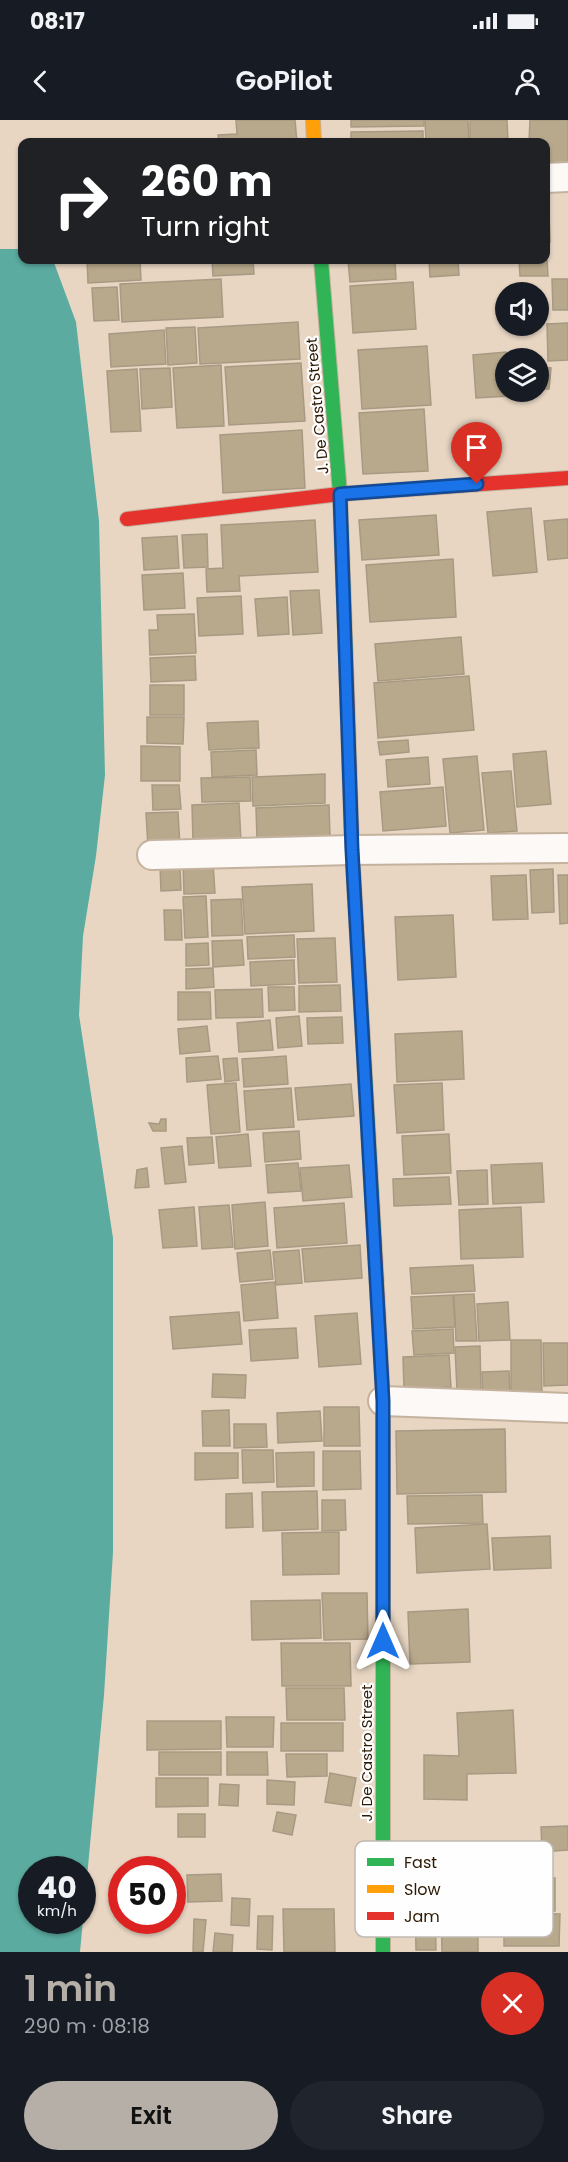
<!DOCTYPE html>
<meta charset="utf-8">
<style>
body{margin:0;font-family:Poppins,sans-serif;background:#20242c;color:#f1f3f6;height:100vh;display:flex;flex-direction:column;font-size:22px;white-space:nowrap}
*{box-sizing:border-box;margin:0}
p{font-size:20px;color:#9ea1a6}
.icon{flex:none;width:33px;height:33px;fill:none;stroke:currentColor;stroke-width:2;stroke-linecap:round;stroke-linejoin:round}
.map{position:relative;height:1832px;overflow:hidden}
.sheet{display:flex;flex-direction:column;background:#171b24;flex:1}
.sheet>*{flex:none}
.hud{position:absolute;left:18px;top:18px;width:532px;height:126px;border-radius:12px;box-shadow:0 2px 4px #0004;background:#202124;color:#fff;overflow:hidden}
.controls{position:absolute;left:495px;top:162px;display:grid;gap:12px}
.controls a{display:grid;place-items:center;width:54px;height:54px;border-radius:50%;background:#171b24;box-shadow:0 2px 4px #0004;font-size:30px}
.speed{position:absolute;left:18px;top:1736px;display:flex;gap:12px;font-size:30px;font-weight:700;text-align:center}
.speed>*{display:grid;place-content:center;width:78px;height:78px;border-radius:50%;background:#171b24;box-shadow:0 2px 4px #0004;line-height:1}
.speed small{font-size:15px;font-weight:400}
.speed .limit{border:9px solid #d22;background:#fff;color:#111}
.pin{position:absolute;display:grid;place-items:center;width:51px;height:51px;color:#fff;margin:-62px -26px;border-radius:50% 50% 50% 0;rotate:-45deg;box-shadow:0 0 6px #0007}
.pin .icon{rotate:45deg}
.me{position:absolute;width:66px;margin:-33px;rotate:0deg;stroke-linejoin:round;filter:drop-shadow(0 0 4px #0008)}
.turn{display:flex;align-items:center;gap:21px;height:126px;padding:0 24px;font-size:27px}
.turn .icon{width:78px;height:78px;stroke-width:2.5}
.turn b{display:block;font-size:42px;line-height:51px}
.round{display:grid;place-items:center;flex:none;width:63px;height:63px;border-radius:32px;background:#20242c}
.overview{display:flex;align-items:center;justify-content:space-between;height:102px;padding:0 24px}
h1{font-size:36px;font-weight:600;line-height:45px;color:#b6afa7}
.action{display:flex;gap:12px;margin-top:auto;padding:12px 24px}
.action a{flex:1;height:69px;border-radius:36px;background:#b6afa7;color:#111;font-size:24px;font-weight:600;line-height:69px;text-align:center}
.action a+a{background:#20242c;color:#f1f3f6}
.status{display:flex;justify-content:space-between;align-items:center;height:42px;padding:0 30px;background:#171b24;direction:ltr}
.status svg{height:16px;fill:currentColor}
header{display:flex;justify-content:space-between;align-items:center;height:78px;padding:0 24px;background:#171b24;font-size:27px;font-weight:600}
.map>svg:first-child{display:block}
.water{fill:#5baba0;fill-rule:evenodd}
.building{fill:#b9a98c;stroke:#a79a83;stroke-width:1.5}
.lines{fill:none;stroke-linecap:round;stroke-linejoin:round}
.street-casing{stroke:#c4b19e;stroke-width:32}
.fast-casing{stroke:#c4b19e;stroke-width:16}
.slow-casing{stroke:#c4b19e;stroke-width:16}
.jam-casing{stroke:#c4b19e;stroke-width:16}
.street{stroke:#fcf9f6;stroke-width:28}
.fast{stroke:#30b455;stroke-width:14}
.slow{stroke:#ff9f0a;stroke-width:14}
.jam{stroke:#e5322d;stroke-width:14}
.route-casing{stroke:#114b97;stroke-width:15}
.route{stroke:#1a73e8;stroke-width:10}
.labels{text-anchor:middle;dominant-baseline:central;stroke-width:4.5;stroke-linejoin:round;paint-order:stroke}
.street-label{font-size:15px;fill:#2d1902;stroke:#fefefe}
.key{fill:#fefefe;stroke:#bfb9b2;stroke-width:1.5}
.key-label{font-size:16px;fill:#2d1902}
</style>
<div class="status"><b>08:17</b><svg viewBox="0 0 49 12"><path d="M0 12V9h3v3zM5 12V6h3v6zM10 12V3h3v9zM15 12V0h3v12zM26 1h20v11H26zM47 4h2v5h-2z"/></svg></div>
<header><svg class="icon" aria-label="back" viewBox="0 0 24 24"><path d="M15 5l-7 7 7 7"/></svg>GoPilot<svg class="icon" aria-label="person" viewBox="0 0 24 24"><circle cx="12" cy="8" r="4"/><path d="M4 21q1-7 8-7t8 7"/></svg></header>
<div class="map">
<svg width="568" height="1832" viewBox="0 0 568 1832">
<rect width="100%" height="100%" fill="#e8d6c3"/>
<path class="water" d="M0,129H22V140H53L76,202L99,401L105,655L96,736L83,816L79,895L113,1118V1432L104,1575L80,1832H0ZM32,1749H82V1800H32Z"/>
<g class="building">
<path d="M236,0H295L297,22H219L218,15L237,14Z"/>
<path d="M351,0H424V6L351,7Z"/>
<path d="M425,0H468L469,22H426Z"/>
<path d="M470,0H507L508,22H470Z"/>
<path d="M530,0H568V43L546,42V22H529Z"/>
<path d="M423,11V22H351V12Z"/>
<path d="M546,93H549L550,122H546Z"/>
<path d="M546,124L548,156H520L519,140H546Z"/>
<path d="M87,140H140L141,160L88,163Z"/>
<path d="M212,140H253L254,154L213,156Z"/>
<path d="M348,140H427L395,141L396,159L350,162Z"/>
<path d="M429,140H458L459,155L430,157Z"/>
<path d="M221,159L223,197L122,202L120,164Z"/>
<path d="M552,159H568V190H553Z"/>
<path d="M413,162L416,209L353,213L350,166Z"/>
<path d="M117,167L119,200L94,201L92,168Z"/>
<path d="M298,202L300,239L200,244L198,208Z"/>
<path d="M568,203V240L548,241L547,204Z"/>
<path d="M195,207L197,243L168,245L166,208Z"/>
<path d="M164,210L166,244L111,247L109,214Z"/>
<path d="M427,226L431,285L362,289L358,230Z"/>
<path d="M506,232V272H509L510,276L476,278L473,235Z"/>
<path d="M301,243L305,301L229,305L225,247Z"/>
<path d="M221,245L224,306L177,308L173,248Z"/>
<path d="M538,247L551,248L549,269H538Z"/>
<path d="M170,248L172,287L142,289L140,249Z"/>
<path d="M137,249L141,311L111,312L107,251Z"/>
<path d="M424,289L428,351L363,354L359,293Z"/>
<path d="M302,310L305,368L223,373L220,315Z"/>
<path d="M531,388L537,452L493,456L487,392Z"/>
<path d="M436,395L439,435L362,440L359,400Z"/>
<path d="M568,399V438L548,440L544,401Z"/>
<path d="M315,400L318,452L239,456L240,471L207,472L206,449L223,448L221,405Z"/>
<path d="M207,414L208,447L184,448L182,415Z"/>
<path d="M177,416L179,448L144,450L142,418Z"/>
<path d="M453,439L456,497L370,502L366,445Z"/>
<path d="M183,453L185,488L144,490L142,455Z"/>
<path d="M319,470L322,513L293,515L290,471Z"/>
<path d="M241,476L243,514L199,516L197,478Z"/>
<path d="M287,477L289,514L258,516L255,479Z"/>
<path d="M194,494L196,533L150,535L149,510H158L157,495Z"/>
<path d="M461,517L464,554L378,561L375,524Z"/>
<path d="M195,536L196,560L151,562L150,538Z"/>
<path d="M469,556L474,610L378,618L374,563Z"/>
<rect x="150" y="565" width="34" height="30"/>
<path d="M147,597H184L183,624L147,623Z"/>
<path d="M258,601L259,628L209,630L207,603Z"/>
<path d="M408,620L409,632L380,635L378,622Z"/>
<path d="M141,626L180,627V661H141Z"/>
<path d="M256,630L257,655L212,657L211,632Z"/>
<path d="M546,631L551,684L517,687L513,634Z"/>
<path d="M477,636L484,710L450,713L443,639Z"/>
<path d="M428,637L430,664L388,667L386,640Z"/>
<path d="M511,651L517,711L488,713L482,653Z"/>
<path d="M325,654V683L253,686L252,657Z"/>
<path d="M250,657L251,681L202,682L201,658Z"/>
<path d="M152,665H179L181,689L153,690Z"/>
<path d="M443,667L446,706L383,711L380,672Z"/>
<path d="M239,683L241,721L193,722L192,685Z"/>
<path d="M329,685L330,716L257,719L256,688Z"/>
<path d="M178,692L180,727H148L146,693Z"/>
<path d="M213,743L215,773L184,774L183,744Z"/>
<path d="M160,746H180L181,770L161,771Z"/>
<path d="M553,749L554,792L532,793L530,750Z"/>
<path d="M526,755L528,799L493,800L491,756Z"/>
<path d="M558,755H568V803L560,804Z"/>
<path d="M312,764L314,811L245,814L242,767Z"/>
<path d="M206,776L208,817L185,818L183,777Z"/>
<path d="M241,779L243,815L212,816L211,780Z"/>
<path d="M164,790H181L182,820H165Z"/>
<path d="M453,795L456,857L398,860L395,797Z"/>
<path d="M294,815L295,837L248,839L247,817Z"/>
<path d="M335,818L337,862L299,863L297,819Z"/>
<path d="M242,820L244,845L213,847L212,821Z"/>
<path d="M208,823L209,845L186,846V824Z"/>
<path d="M294,840L295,864L251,866L250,842Z"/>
<path d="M213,848L214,867L186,869V849Z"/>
<path d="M340,865L341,891L299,892V866Z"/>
<path d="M268,867H294L295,890L269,891Z"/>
<path d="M262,869L263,897L216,898L215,870Z"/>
<path d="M178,872H210L211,899L178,900Z"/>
<path d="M299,896L302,926L278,928L276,898Z"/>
<path d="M342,897L343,923L308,924L307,898Z"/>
<path d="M270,900L273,930L239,932L237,903Z"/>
<path d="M207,906L210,931L180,934L178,909Z"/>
<path d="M462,911L464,959L397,962L395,914Z"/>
<path d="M218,936L221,959L187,962L186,938Z"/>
<path d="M286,936L288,964L244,967L242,939Z"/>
<path d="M237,938L239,960L225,962L223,939Z"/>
<path d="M236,963L240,1012L211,1014L207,965Z"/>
<path d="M442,963L444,1010L397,1013L394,965Z"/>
<path d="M351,964L354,996L298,1000L295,968Z"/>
<path d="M291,968L294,1007L247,1010L244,971Z"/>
<path d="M161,999H166V1011H153L149,1003L159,1004Z"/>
<path d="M299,1011L301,1039L265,1042L263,1013Z"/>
<path d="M248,1014L251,1046L219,1048L216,1017Z"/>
<path d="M449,1014L451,1053L404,1055L402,1016Z"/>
<path d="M212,1017L214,1043L189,1045L187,1018Z"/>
<path d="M182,1026L186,1062L165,1064L161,1028Z"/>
<path d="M298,1043L301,1071L268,1073L266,1045Z"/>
<path d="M542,1043L544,1082L493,1084L491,1045Z"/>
<path d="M349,1045L352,1077L303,1081L300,1048Z"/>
<path d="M147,1048L149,1067L135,1068L137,1050Z"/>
<path d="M487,1050L488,1084L459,1085L457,1051Z"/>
<path d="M449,1057L451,1084L394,1086L393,1059Z"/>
<path d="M265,1082L268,1126L235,1129L232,1085Z"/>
<path d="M344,1083L347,1123L277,1128L274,1088Z"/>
<path d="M229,1085L233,1127L202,1129L199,1087Z"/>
<path d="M194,1087L197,1126L163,1128L159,1090Z"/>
<path d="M521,1087L523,1137L461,1139L459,1090Z"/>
<path d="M360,1125L362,1158L305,1162L302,1129Z"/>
<path d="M270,1130L273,1159L240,1162L237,1133Z"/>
<path d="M299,1130L302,1163L276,1165L273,1132Z"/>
<path d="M473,1145L475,1171L412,1174L410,1148Z"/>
<path d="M275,1162L278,1198L244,1201L241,1165Z"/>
<path d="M474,1174L477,1221H456L454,1175Z"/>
<path d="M453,1175L455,1207L413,1209L411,1177Z"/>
<path d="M508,1182L510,1220L479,1221L477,1184Z"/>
<path d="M239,1192L242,1224L173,1229L170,1197Z"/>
<path d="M357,1193L361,1244L319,1247L315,1196Z"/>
<path d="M296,1208L298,1238L251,1241L249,1210Z"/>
<path d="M453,1209L454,1233L414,1235L412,1211Z"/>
<path d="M511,1220H541L542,1276H511Z"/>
<path d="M543,1223H568V1265L544,1266Z"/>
<path d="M480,1226L481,1271L457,1272L455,1227Z"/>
<path d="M449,1235L451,1267L404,1270L403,1237Z"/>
<path d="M509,1251L510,1276L483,1278L482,1252Z"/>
<path d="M213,1254L246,1255L245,1278L212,1277Z"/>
<path d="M324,1287H359L360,1326H324Z"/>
<path d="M229,1290L230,1326H203L202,1291Z"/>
<path d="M320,1291L322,1321L278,1323L277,1293Z"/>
<path d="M234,1304H266L267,1327L234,1328Z"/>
<path d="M505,1309L506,1372L397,1374L396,1311Z"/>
<path d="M242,1330H273L274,1362L243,1363Z"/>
<path d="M323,1331H360L361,1369L323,1370Z"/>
<path d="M314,1332V1366L277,1367L276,1333Z"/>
<path d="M195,1333H238V1358L195,1360Z"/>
<path d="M317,1371L318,1409L263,1411L262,1372Z"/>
<path d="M252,1373L253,1407L226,1408V1374Z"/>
<path d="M482,1375L483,1403L408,1404L407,1376Z"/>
<path d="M322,1380H345L346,1410L322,1411Z"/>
<path d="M487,1404L490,1449L417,1453L415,1408Z"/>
<path d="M339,1412V1454L283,1455L282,1413Z"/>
<path d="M550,1416L551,1448L494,1450L492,1418Z"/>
<path d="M322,1473H367L368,1519L324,1520Z"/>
<path d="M320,1480L321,1518L252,1520L251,1481Z"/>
<path d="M468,1489L470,1542L410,1544L408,1492Z"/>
<path d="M281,1523H350L351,1566H282Z"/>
<path d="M286,1568H344L345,1600H287Z"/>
<path d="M513,1590L516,1653L467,1654V1680L424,1679V1635L459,1636L457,1593Z"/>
<path d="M226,1597H274L273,1627H227Z"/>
<path d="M147,1601H221V1629L147,1630Z"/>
<rect x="281" y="1603" width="62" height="28"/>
<rect x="159" y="1632" width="62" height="23"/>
<path d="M227,1632H267L268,1655H227Z"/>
<path d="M286,1634H327V1656L287,1657Z"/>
<path d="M330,1653L356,1658L351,1686L325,1682Z"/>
<path d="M156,1658H208V1686L156,1687Z"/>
<path d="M267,1660L295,1662L294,1685L267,1684Z"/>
<path d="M220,1664L239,1665L238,1686L219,1685Z"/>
<path d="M277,1692L296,1695L292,1715L273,1711Z"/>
<rect x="178" y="1694" width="27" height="23"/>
<path d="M568,1706V1730L542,1732L541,1707Z"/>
<path d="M221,1754L222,1781L188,1782L187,1755Z"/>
<path d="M495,1758H555V1791L494,1790Z"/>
<path d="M232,1778L250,1779L249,1806L231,1805Z"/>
<path d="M415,1783H435L436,1830H416Z"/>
<path d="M283,1789H334L335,1832H284Z"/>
<path d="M441,1789H478V1832H442Z"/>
<path d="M504,1793L560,1794L559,1826H504Z"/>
<path d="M258,1796H273L272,1830L257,1829Z"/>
<path d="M194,1799L206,1800L203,1832H193Z"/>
<path d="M215,1813L233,1815L232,1832H213Z"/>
</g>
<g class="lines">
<g class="street-casing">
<g id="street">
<path d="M546,58L568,57"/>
<path d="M152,735L352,730L568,728"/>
<path d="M383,1281L568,1288"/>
</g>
</g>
<g class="fast-casing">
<g id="fast">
<path d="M321,140L340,374L347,572"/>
<path d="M361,886L374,1114"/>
<path d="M383,1382V1832"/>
</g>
</g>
<g class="slow-casing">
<path id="slow" d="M313,0L314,22"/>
</g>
<g class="jam-casing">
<g id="jam">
<path d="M127,399L340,374L568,358"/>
<path d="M347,572L352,730L361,886"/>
<path d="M374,1114L383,1281V1382"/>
</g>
</g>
<use href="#street" class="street"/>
<use href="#fast" class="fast"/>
<use href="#slow" class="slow"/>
<use href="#jam" class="jam"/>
</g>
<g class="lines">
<g class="route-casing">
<path id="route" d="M383,1521V1281L352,730L340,374L477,364"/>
</g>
<use href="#route" class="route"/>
</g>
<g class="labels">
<g class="street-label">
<text transform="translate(317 286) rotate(-95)">J. De Castro Street</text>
<text transform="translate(366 1633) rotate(-90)">J. De Castro Street</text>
</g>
</g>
<rect x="355" y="1721" width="198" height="96" rx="9" class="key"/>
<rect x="367" y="1738" width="27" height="8" fill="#30b455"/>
<rect x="367" y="1765" width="27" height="8" fill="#ff9f0a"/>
<rect x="367" y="1792" width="27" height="8" fill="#e5322d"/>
<g class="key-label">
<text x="404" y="1748">Fast</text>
<text x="404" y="1775">Slow</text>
<text x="404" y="1802">Jam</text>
</g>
</svg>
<div class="controls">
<a><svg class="icon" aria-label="sound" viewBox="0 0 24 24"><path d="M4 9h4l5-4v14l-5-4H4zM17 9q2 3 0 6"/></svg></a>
<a><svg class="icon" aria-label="layers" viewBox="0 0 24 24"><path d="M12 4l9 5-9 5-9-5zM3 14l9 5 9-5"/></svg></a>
</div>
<div class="speed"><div>40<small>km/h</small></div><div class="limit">50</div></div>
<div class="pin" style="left:477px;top:364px;background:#d93025"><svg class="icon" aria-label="arrive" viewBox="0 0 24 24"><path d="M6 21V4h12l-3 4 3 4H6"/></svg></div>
<svg class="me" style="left:383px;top:1521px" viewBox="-20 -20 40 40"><path d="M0-17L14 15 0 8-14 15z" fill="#1a73e8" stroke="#fff" stroke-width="4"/></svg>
<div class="hud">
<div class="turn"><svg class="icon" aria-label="right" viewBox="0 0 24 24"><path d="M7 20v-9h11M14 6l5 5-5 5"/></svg><div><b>260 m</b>Turn right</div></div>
</div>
</div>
<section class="sheet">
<div class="overview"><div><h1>1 min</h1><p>290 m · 08:18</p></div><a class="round" style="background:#d93025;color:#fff"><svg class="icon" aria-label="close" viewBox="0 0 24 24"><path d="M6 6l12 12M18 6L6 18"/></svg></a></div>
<div class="action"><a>Exit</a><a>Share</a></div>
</section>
